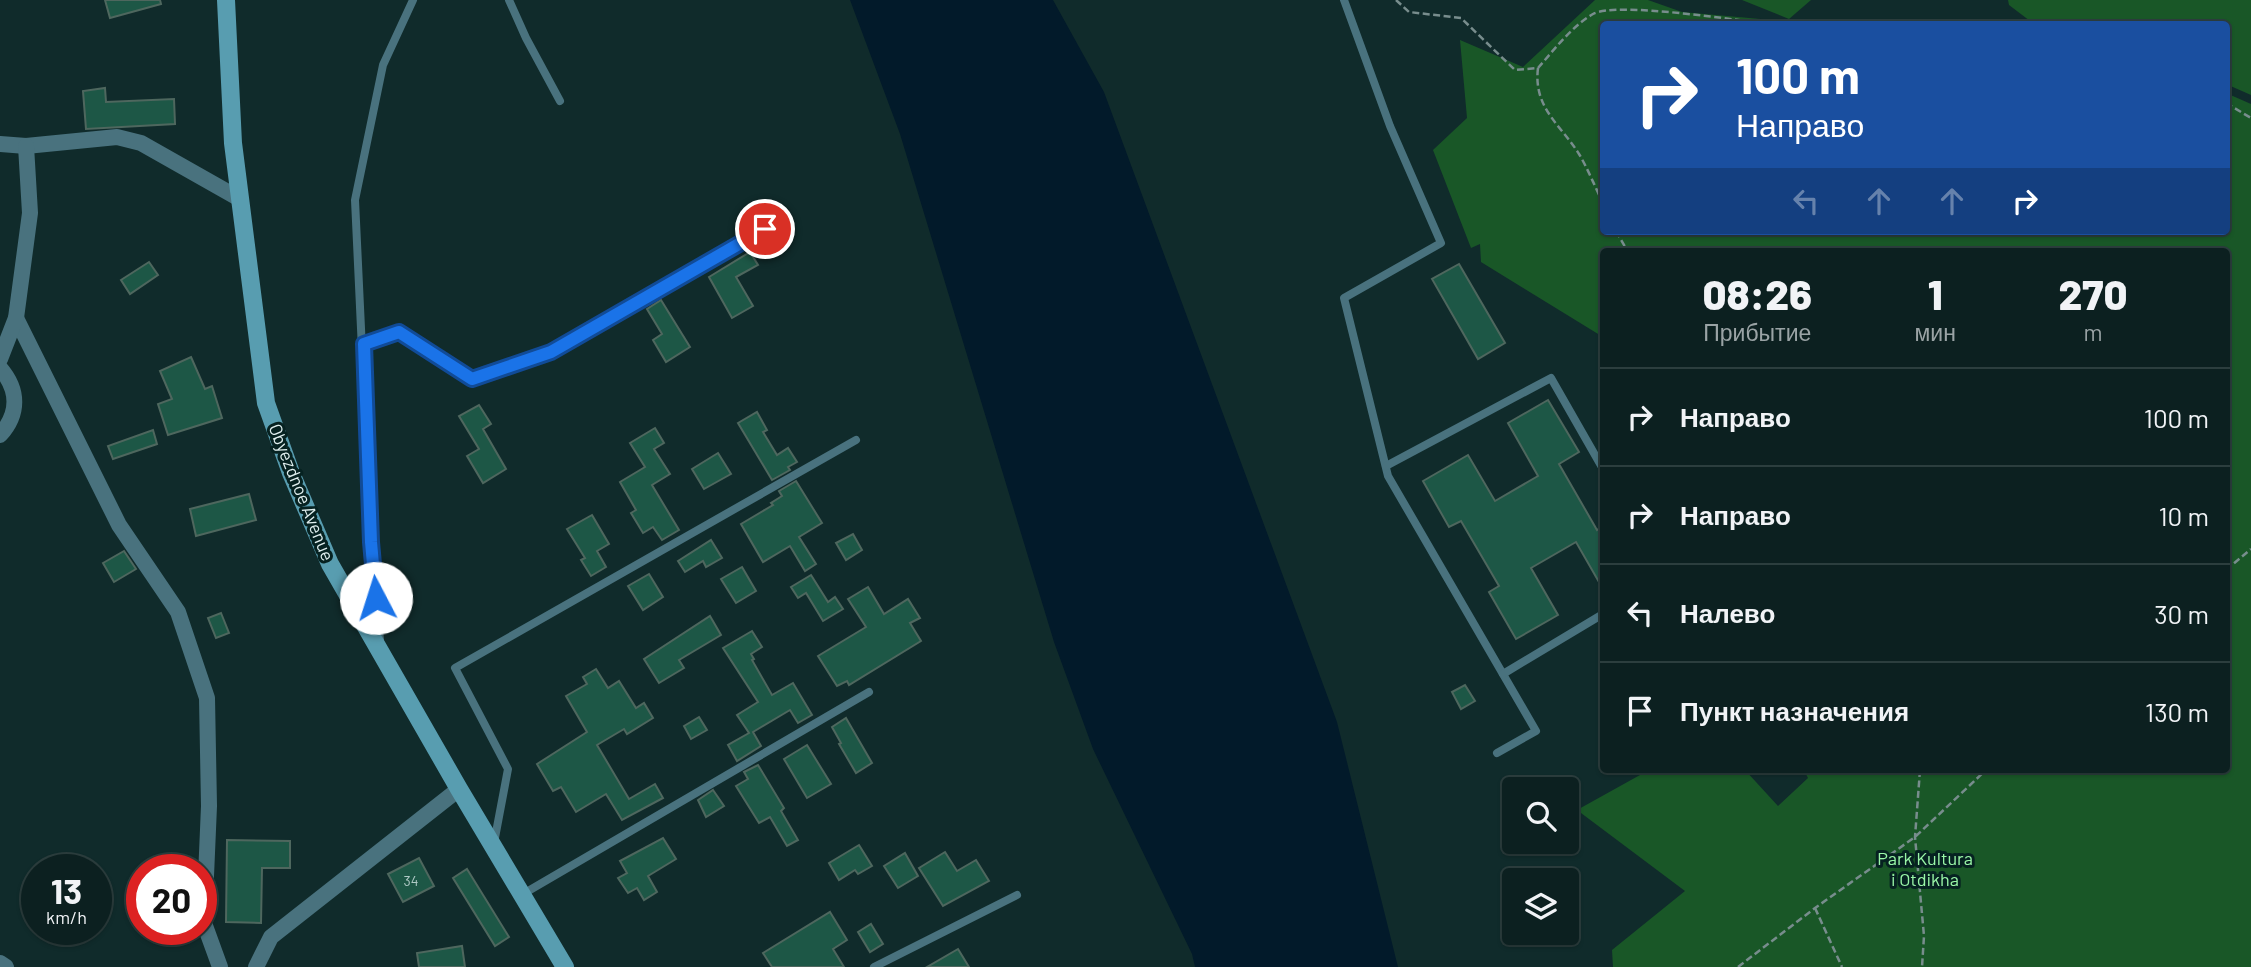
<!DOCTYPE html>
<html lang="ru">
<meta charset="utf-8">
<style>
body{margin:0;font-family:Barlow,sans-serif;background:#1a2d2d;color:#f1f3f6;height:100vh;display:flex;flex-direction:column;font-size:26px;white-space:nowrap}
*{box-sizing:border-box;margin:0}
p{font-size:23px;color:#9aa3a5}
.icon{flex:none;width:38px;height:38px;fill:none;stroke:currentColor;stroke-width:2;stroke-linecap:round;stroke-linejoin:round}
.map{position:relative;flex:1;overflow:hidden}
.panel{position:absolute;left:1600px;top:248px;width:630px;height:525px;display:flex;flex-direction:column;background:#0c2020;border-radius:7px;box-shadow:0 2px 5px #0004,0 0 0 2px #2c3e3e}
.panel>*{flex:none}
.guide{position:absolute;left:1600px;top:21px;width:630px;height:214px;border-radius:7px;box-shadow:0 2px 5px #0004,0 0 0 2px #2c3e3e;background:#1a4fa0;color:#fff;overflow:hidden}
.controls{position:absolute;left:1502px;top:777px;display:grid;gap:14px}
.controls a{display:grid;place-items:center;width:77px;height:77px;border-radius:7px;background:#0c2020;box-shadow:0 2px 5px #0004,0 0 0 2px #2c3e3e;font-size:35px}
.speed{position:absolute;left:21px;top:854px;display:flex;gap:14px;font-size:35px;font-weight:700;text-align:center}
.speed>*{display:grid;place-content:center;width:91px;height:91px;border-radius:50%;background:#0c2020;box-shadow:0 2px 5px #0004,0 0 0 2px #2c3e3e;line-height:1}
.speed small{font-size:18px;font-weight:400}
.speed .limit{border:10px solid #d22;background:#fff;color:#111}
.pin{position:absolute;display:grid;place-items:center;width:60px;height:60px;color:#fff;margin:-30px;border:4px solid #fff;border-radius:50%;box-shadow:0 2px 7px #0007}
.me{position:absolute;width:77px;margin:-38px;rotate:355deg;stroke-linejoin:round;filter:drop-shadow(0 0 5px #0008)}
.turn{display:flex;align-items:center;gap:24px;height:147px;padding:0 21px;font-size:32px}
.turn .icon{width:91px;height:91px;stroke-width:2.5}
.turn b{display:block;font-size:49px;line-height:60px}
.lanes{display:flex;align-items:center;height:66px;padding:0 21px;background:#0003;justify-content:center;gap:35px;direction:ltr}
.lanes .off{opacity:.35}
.eta{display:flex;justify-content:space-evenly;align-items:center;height:119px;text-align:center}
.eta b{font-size:42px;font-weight:800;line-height:49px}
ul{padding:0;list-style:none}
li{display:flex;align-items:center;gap:21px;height:98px;padding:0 21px;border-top:2px solid #2c3e3e}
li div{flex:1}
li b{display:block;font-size:26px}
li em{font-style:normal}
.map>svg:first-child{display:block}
.green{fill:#195727}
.water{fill:#021a2a}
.building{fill:#1d5746;stroke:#4e675e;stroke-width:2}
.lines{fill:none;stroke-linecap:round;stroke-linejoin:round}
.path{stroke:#788d8d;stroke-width:2.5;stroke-dasharray:7 3.5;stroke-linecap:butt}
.service{stroke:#49727e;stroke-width:8}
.minor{stroke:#49727e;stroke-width:16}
.secondary{stroke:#589db0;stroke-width:18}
.route-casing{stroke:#114b97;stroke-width:18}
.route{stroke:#1a73e8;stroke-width:12}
.labels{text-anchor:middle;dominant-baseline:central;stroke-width:6;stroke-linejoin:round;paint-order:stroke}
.number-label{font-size:14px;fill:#afc9c5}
.street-label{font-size:18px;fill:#e0efef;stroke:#062221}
.park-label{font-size:18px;fill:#99f6a7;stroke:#062221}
</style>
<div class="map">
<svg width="2251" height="967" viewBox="0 0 2251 967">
<rect width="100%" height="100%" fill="#102b2b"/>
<g class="green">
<path d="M1595,0H1648L1682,12L1815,24H1603V231H2226V93L2251,104V967H1613L1612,950L1685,891L1577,810L1649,770H1745L1778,806L1808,778L1804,770H2226V252H1603V337L1481,262L1480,244L1471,248L1433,150L1467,118L1460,40L1523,67Z"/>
<path d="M1742,0H1811L1789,19Z"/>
<path d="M2008,0H2251V95L2226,84V24H2034L2009,5Z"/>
</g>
<path class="water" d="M850,0H1053L1104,92L1337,722L1398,967H1195L1192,954L1093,749L1054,642L900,134Z"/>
<g class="building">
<path d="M105,0H160L161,4L110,18Z"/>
<path d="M105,88L106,102L174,99L175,124L86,129L83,91Z"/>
<path d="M750,252L758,265L736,277L753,306L732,318L709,277Z"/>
<path d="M149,262L158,275L130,294L121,280Z"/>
<path d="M1459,264L1505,343L1478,359L1432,279Z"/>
<path d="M661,300L690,347L666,362L653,340L662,334L647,309Z"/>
<path d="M191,357L205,389L212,386L222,418L168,435L158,404L172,399L160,371Z"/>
<path d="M1548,400L1579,452L1559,464L1597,530L1603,526V589L1576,542L1531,568L1558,615L1516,639L1489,592L1499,586L1461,521L1449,527L1423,481L1468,455L1495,501L1538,476L1508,423Z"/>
<path d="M479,405L491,424L483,429L506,469L483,483L467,456L479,449L459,416Z"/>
<path d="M757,412L767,430L763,432L777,455L788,448L797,462L788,467L790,470L772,480L738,423Z"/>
<path d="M655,428L664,443L654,449L670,474L652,485L679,530L662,540L653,527L643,533L631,513L636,510L620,482L645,467L630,443Z"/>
<path d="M153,430L157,444L113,459L108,446Z"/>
<path d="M718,453L731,474L704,489L692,469Z"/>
<path d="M796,481L822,523L799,537L816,564L805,571L790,546L763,562L741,524L773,505L771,503L782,496L779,491Z"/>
<path d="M249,494L256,520L196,536L190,509Z"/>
<path d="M592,515L609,544L597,551L606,567L591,576L581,560L585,558L567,529Z"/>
<path d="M853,534L862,550L846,560L836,543Z"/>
<path d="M711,540L722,558L706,567L703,561L685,572L678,561Z"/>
<path d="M124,551L136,569L114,582L103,563Z"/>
<path d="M742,567L756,591L736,603L721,579Z"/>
<path d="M649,574L663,597L643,610L628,586Z"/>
<path d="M811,575L828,602L835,597L843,609L823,621L806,593L798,598L791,587Z"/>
<path d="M868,587L884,614L908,599L920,618L910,623L921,641L849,685L847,681L837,686L818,656L866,627L848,599Z"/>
<path d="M221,613L229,633L216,638L208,618Z"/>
<path d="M710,616L721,635L679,660L684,668L659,683L644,659Z"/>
<path d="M752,631L762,647L751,654L754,659L752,660L772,695L793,683L812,715L798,723L790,710L753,732L761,746L737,761L728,745L749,733L737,715L758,702L723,648Z"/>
<path d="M596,669L608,688L619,681L636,708L644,703L653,718L627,734L624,729L597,745L629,799L655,784L663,798L622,820L606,794L576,812L561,787L553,791L537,764L587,732L566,696L587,684L583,677Z"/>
<path d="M1465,685L1475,701L1461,709L1452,692Z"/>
<path d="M699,717L707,730L691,739L684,726Z"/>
<path d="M846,718L872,763L856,773L839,744L841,743L832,727Z"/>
<path d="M807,745L831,784L807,798L784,759Z"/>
<path d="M758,765L784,808L781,811L798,840L787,846L770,817L759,823L736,786L748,779L744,772Z"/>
<path d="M713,790L724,806L706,817L698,800Z"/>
<path d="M663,838L676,859L648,876L657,892L644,900L637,888L628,893L618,878L627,873L620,861Z"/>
<path d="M227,840L290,841V868H262L261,923L226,922Z"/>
<path d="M859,845L872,866L858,874L855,870L839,880L829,863Z"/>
<path d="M945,852L957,871L976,860L989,881L943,906L919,868Z"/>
<path d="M905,853L918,876L898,888L884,866Z"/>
<path d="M419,858L434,886L403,902L388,874Z"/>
<path d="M467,869L509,937L495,946L453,878Z"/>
<path d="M830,912L847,940L833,949L844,967H772L763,953Z"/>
<path d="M871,924L883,944L870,952L858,932Z"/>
<path d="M462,946L465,967H419L417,953Z"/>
<path d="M958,949L969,967H927Z"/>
</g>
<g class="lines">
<g class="path">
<path d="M1396,0L1409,12L1461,18L1515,70L1538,68C1554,50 1571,27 1593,14C1617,1 1738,21 1772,24"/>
<path d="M1538,68C1533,108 1561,125 1579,154C1588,169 1595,187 1603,203"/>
<path d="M2226,103L2251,118"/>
<path d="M1616,231L1628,252"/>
<path d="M2226,570L2251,549"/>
<path d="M1920,770L1915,837L1924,936L1922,967"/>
<path d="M1815,908L1842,967"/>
<path d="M1738,967L1815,908L1915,837L1986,770"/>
</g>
<g class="service">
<path d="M509,0L526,38L560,101"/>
<path d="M1344,0L1390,126L1441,243L1344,298L1388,476L1536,731L1497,753"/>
<path d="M364,344L399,332L472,379L551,352L765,229"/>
<path d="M1386,466L1551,378L1603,469"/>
<path d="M380,640L371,542L355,200L383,65L413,0"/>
<path d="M1503,674L1603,614"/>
<path d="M494,843L508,769L455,668L856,440"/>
<path d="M523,894L869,692"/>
<path d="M874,967L1017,895"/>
</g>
<g class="minor">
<path d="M0,144L26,146L117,137L141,143L240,199"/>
<path d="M16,318L119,525L178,612L207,698L209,806L204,923L220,967"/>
<path d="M0,359L16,318L30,213L26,146"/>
<path d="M0,368C19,390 19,414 0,435"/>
<path d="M0,963L6,967"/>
<path d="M256,967L271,937L459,789"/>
</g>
<path class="secondary" d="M226,0L233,143L266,403L291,473L330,564L459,789L565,967"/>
</g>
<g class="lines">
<g class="route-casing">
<path id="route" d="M376,598L371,542L364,344L399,332L472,379L551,352L765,229"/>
</g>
<use href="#route" class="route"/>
</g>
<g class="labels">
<g class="number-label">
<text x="411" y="880">34</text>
</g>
<g class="street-label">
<text transform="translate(302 492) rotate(68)">Obyezdnoe Avenue</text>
</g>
<g class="park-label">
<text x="1925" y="858">Park Kultura<tspan x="1925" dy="21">i Otdikha</tspan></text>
</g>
</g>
</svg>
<div class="controls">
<a><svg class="icon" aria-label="search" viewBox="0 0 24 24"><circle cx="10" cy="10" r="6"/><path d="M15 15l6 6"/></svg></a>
<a><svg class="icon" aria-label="layers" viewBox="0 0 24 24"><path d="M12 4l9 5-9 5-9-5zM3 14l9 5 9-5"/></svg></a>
</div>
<div class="speed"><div>13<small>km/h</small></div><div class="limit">20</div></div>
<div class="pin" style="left:765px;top:229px;background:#d93025"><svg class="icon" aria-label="arrive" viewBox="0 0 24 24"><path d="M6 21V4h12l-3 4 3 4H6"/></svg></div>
<svg class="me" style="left:376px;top:598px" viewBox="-20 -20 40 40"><circle r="19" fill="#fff"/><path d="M0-13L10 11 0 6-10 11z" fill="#1a73e8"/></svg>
<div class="guide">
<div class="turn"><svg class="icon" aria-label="right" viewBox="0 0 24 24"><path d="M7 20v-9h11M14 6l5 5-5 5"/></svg><div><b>100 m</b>Направо</div></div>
<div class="lanes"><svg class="icon off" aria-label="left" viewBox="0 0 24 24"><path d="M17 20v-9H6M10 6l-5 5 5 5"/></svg><svg class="icon off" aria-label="ahead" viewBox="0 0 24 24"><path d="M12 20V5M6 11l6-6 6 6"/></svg><svg class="icon off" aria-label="ahead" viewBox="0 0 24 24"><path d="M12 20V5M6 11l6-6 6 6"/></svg><svg class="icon" aria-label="right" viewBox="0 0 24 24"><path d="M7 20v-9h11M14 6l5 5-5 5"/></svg></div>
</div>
<section class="panel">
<div class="eta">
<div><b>08:26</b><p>Прибытие</p></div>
<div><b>1</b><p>мин</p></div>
<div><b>270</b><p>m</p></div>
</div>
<ul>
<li><svg class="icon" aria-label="right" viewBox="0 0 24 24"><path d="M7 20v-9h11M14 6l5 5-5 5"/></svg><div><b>Направо</b></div><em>100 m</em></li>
<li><svg class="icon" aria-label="right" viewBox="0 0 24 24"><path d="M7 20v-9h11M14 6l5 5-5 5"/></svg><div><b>Направо</b></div><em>10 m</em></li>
<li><svg class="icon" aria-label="left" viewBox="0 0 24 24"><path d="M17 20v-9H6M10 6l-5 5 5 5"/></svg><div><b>Налево</b></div><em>30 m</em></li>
<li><svg class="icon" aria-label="arrive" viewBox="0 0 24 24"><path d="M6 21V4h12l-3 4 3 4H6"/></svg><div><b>Пункт назначения</b></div><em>130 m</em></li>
</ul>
</section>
</div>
